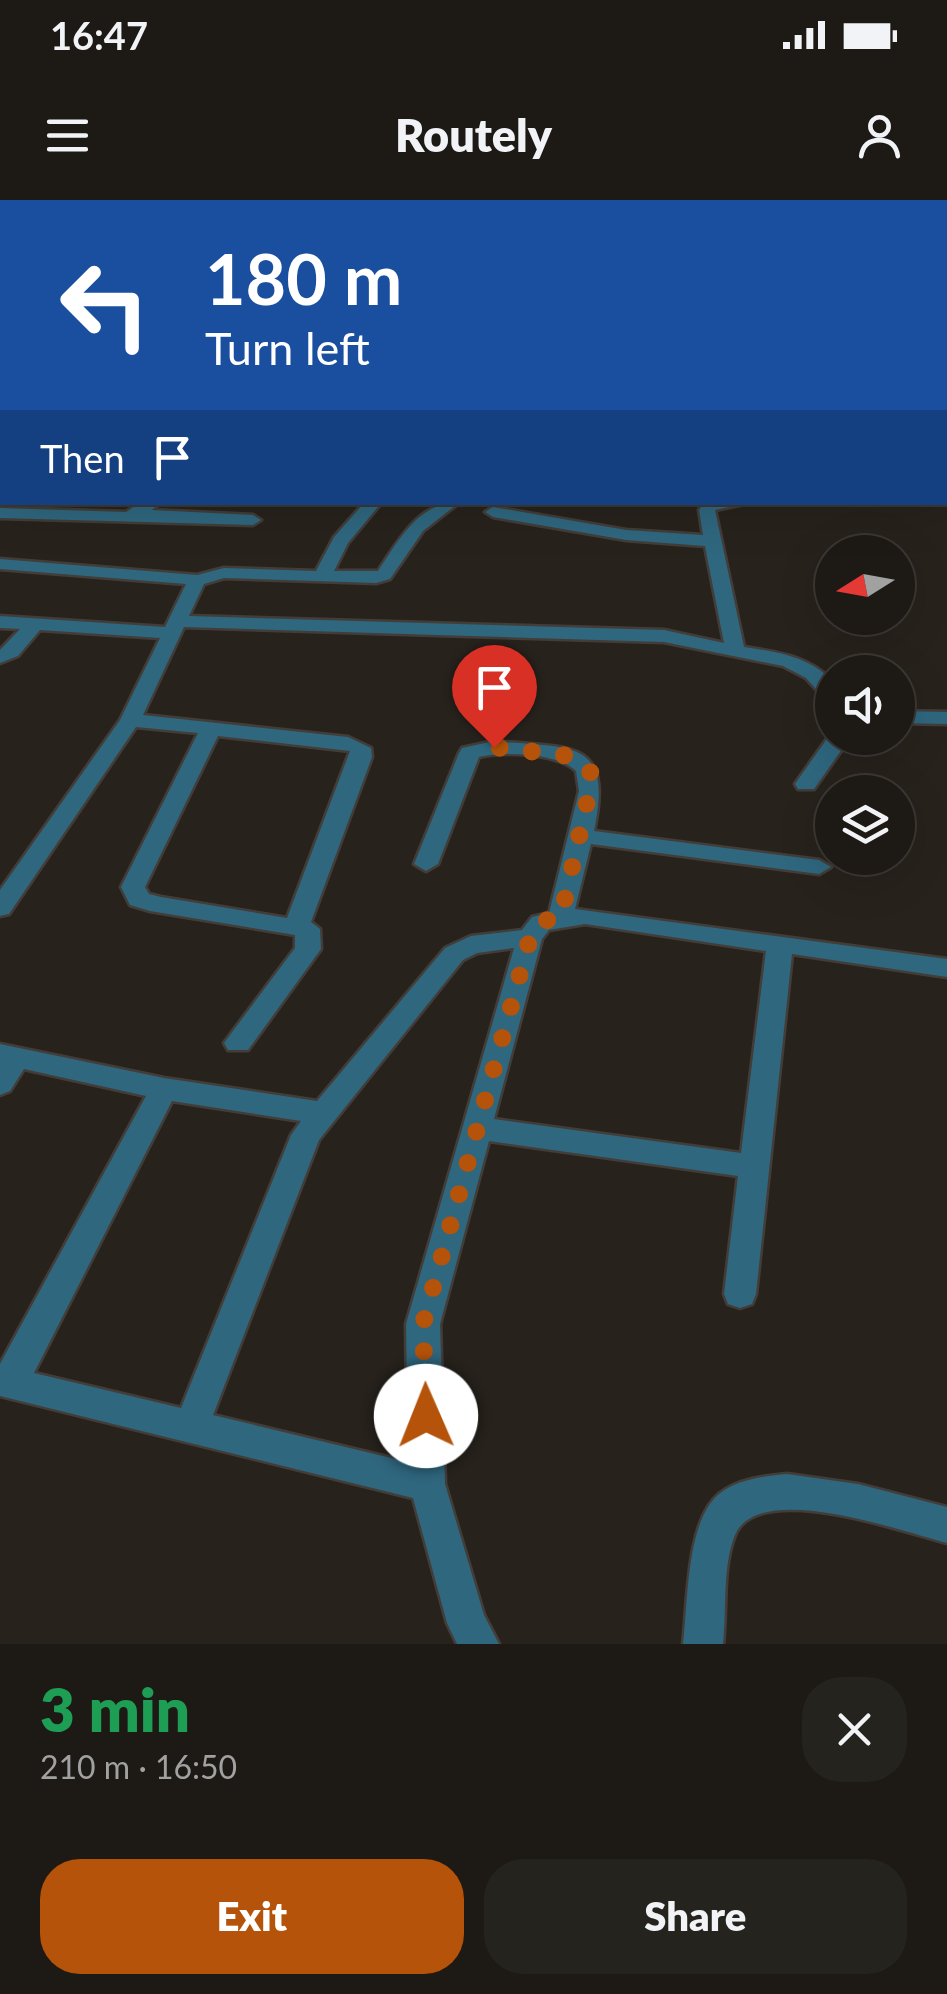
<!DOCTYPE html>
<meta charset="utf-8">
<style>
body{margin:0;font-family:Lato,sans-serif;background:#25231e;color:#f1f3f6;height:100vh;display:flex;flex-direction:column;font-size:38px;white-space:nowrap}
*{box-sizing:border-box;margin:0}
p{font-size:32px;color:#a0a1a0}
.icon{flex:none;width:55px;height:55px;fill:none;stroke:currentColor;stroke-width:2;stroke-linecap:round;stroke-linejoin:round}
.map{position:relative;height:1444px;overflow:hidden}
.details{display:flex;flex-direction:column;background:#1d1a15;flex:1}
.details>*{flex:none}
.hud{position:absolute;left:0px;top:0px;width:948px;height:305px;box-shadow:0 10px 40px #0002,0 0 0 2px #3b3834;background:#1a4fa0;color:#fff;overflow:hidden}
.needle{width:65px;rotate:259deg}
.tools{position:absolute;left:815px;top:335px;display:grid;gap:20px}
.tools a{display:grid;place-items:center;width:100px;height:100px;border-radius:50%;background:#1d1a15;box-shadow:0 10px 40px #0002,0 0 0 2px #3b3834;font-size:50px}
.pin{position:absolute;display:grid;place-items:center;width:85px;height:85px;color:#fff;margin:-102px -42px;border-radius:50% 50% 50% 0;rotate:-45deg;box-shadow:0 0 10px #0007}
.pin .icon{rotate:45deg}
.me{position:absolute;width:110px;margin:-55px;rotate:359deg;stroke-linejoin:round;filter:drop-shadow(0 0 8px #0008)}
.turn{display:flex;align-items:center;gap:35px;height:210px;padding:0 40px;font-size:45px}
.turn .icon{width:130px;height:130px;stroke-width:2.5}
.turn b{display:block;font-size:70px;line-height:85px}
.then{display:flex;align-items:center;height:95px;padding:0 40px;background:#0003;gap:20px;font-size:38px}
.round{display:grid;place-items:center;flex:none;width:105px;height:105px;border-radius:40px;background:#25231e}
.overview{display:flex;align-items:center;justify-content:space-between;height:170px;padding:0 40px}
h1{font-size:60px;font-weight:800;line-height:75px;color:#1e9e55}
.button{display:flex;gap:20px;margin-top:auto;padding:20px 40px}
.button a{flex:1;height:115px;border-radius:40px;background:#b45309;color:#fff;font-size:40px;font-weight:800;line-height:115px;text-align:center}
.button a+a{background:#25231e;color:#f1f3f6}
.status{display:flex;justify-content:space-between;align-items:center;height:70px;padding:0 50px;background:#1d1a15;direction:ltr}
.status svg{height:28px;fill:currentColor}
header{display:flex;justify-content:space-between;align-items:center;height:130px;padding:0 40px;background:#1d1a15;font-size:45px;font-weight:800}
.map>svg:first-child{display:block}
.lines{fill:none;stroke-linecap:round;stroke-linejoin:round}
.street-casing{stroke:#423d38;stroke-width:5}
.street{fill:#2f677f;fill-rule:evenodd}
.route{stroke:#b45309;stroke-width:18;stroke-dasharray:0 32.4}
</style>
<div class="status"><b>16:47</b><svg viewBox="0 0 49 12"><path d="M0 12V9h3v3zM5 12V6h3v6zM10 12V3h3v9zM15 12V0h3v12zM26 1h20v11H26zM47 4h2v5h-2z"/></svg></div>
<header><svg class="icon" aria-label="menu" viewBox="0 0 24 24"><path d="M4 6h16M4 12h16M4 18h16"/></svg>Routely<svg class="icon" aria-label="person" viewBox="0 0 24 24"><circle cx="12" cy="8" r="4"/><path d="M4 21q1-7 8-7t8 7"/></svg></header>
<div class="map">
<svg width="947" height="1444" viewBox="0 0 947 1444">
<rect width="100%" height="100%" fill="#27221c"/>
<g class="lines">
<g class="street-casing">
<g id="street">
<path d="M572,0H621L622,2H575Z"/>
<path d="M928,0H947V4Z"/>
<rect x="945" y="33" width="2" height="6"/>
<rect x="945" y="55" width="2" height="6"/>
<rect x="945" y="79" width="2" height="8"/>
<rect x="945" y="107" width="2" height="8"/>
<path d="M2,142V150L0,151V143Z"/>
<rect x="945" y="170" width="2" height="8"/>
<rect x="945" y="219" width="2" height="8"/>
<path d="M2,248V276L0,277V249Z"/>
<path d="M141,302H161L152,310L253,315L261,320L253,325L0,318V308L126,312Z"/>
<path d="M365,302H382L348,343L334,371H378C399,340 418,302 460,302L423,331L390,379L376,383L224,378L204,384L189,416L664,430L724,443L705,346L626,340L493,317L485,312L493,307L626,330L703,335L699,310L704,303L754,302L715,310L744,447C776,452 809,456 832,481V501L825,499L806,478L783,466L664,442L184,427L143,515L348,537L371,548L372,557L311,722L320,729L321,749L248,850H228L224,843L295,748V735L150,711L130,705L121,687L198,533L136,527L9,714L0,716V690L120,520L160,438L40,430L18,456L0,463V450L20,429L0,428V416L165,427L186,384L0,369V359L197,375L224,368L316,371L334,337ZM218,536L350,551L287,718L161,697L149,694L145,687Z"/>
<path d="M898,511L947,512V524L898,523Z"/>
<path d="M831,533L832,538H850L814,589H798L795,584Z"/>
<path d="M494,541C569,549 614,536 594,631L819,660L831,667L819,674L591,644L575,709L947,759V777L792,754L756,1094L752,1104L740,1108L728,1104L724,1094L738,976L489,941L440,1124L445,1284L484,1415L499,1444H457L447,1423L413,1298L0,1196V1164L146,896L24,869L10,891L0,895V844L164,878L317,901L445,748L471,736L522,730L532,717L549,713L579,591L576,571C558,553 504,551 479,557L438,664L426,671L414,664L459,553L462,548ZM585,724L766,751L741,953L494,919L542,739L549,730ZM514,748L406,1124L408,1262L213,1215L319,940L463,760L477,753ZM172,901L301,921L291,935L181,1208L34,1173Z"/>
<path d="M787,1274L858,1284L947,1307V1343C904,1332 758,1279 735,1335C722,1367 727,1410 723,1444H683C688,1404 686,1321 719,1294C737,1279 765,1276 787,1274Z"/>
</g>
</g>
<use href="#street" class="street"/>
</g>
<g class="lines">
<path class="route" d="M426,1216L423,1124L530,738L541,722L561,716L592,580L590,571L571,556L494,547"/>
</g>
</svg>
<div class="tools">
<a><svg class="needle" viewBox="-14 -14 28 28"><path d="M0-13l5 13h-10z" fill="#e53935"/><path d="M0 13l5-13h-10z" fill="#a0a1a0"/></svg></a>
<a><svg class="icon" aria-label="sound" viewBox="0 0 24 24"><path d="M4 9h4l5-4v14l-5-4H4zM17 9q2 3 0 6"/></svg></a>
<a><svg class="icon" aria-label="layers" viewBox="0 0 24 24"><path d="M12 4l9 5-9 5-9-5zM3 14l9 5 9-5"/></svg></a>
</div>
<div class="pin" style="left:494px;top:547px;background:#d93025"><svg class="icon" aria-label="arrive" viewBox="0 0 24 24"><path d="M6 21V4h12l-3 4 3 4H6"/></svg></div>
<svg class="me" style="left:426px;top:1216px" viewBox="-20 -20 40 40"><circle r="19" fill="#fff"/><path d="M0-13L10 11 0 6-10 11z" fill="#b45309"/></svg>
<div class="hud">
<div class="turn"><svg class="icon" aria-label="left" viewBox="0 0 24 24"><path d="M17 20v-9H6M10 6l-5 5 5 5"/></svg><div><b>180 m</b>Turn left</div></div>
<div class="then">Then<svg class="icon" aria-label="arrive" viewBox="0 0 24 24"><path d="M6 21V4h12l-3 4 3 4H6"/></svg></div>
</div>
</div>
<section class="details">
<div class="overview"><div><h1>3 min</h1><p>210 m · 16:50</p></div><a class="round"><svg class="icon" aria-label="close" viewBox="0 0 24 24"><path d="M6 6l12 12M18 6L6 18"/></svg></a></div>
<div class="button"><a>Exit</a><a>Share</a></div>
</section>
